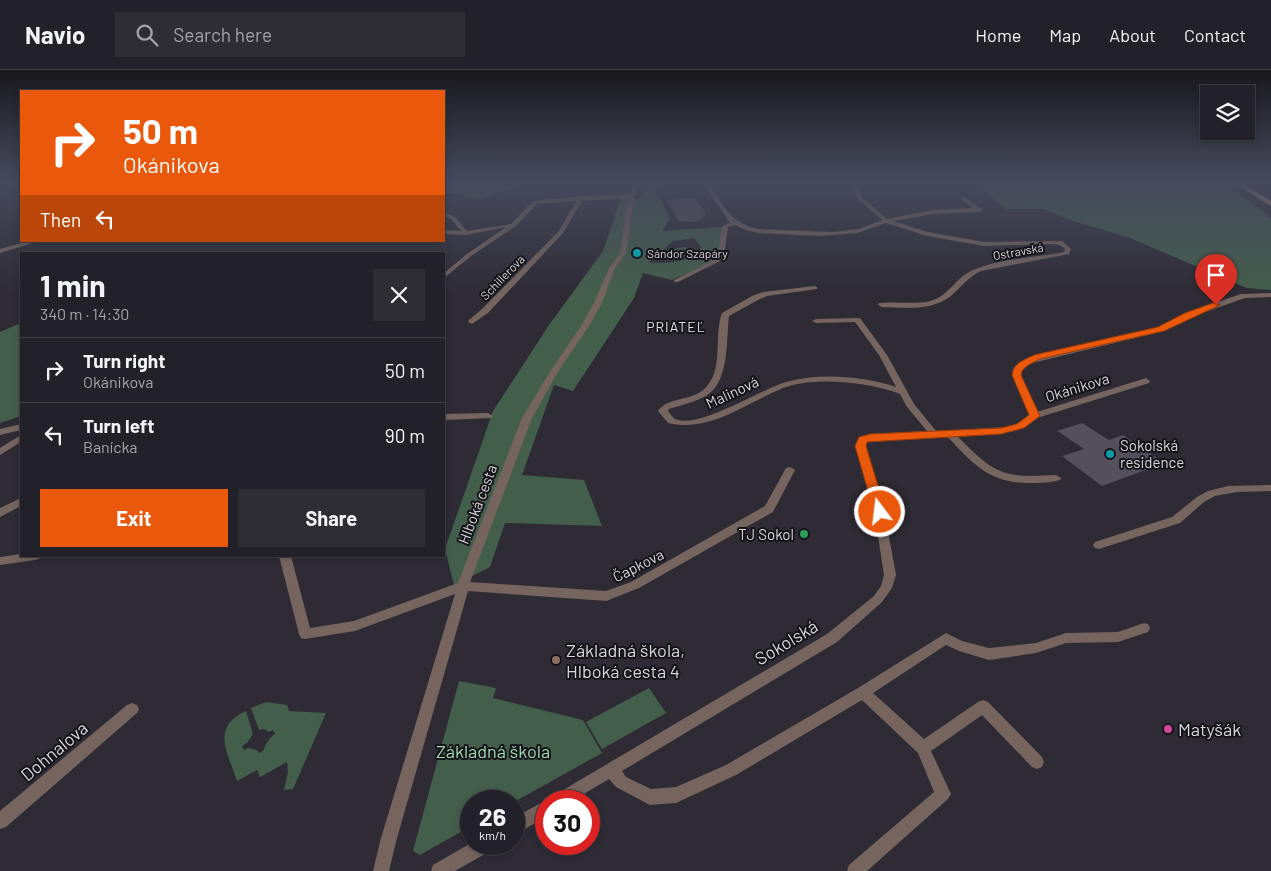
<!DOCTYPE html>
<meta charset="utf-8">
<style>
body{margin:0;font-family:Barlow,sans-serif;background:#2e2d34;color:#f1f3f6;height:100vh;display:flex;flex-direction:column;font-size:19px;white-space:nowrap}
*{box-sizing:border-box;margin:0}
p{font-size:16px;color:#a2a3a8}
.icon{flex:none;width:28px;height:28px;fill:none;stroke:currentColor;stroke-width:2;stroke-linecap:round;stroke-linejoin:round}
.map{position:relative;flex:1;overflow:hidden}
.panel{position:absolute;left:20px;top:182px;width:425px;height:305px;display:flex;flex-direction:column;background:#222028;border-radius:0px;box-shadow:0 2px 8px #0003,0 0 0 1px #3f3e45}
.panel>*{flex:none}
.guide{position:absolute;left:20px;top:20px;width:425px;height:152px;border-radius:0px;box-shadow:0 2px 8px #0003,0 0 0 1px #3f3e45;background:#ea580c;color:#fff;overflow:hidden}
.controls{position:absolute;left:1200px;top:15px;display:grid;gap:10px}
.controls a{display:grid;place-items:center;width:55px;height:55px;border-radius:0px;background:#222028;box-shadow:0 2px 8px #0003,0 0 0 1px #3f3e45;font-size:25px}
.speed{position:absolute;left:460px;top:720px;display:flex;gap:10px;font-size:25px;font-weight:700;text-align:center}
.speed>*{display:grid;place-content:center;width:65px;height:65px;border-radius:50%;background:#222028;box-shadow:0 2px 8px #0003,0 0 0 1px #3f3e45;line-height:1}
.speed small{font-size:12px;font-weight:400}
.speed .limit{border:8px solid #d22;background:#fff;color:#111}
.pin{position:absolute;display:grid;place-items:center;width:42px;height:42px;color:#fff;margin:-51px -21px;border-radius:50% 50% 50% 0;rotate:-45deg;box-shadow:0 0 5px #0007}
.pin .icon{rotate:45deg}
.me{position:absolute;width:55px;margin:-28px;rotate:345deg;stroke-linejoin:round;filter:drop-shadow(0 0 4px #0008)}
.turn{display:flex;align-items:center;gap:18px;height:105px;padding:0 20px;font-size:22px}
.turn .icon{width:65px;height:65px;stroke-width:2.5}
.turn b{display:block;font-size:35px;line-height:42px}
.then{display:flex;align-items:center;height:48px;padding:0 20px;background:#0003;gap:10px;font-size:19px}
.round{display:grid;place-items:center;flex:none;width:52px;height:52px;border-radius:0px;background:#2e2d34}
.headline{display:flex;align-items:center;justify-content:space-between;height:85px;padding:0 20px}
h1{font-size:30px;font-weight:700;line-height:38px}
.action{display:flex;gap:10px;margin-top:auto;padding:10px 20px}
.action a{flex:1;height:58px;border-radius:0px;background:#ea580c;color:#fff;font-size:20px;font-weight:700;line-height:58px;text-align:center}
.action a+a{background:#2e2d34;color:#f1f3f6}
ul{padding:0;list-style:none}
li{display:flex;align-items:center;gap:15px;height:65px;padding:0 20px;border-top:1px solid #3f3e45}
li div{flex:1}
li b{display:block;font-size:19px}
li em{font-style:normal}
header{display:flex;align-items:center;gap:30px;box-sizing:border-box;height:70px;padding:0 25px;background:#222028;border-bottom:1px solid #3f3e45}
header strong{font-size:24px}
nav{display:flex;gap:28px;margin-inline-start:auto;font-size:18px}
.search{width:350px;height:45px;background:#2e2d34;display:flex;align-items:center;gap:12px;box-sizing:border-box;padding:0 18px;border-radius:0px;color:#a2a3a8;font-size:19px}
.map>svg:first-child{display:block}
.green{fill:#445e4c;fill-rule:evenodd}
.building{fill:#534f5b}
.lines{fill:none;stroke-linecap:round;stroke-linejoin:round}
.street{fill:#76655f;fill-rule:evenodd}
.primary{fill:#be9c8f;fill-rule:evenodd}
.route{fill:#ea580c;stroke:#983908}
.culture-dot{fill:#0f9aa8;stroke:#151419;stroke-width:2}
.leisure-dot{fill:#2e9e5b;stroke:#151419;stroke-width:2}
.education-dot{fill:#8d6e63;stroke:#151419;stroke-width:2}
.hotel-dot{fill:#d1479c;stroke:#151419;stroke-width:2}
.labels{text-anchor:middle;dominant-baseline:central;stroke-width:4;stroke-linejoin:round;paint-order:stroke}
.far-street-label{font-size:12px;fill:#d7d5dc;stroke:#151419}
.far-poi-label{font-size:12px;fill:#d7d5dc;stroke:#151419;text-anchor:start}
.far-neighbourhood-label{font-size:14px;letter-spacing:1px;fill:#e1ddeb;stroke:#151419}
.street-label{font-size:15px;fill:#d7d5dc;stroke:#151419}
.poi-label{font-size:15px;fill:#d7d5dc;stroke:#151419;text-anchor:start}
.near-street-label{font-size:18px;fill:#d7d5dc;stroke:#151419}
.near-poi-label{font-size:18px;fill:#d7d5dc;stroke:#151419;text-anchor:start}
.near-park-label{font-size:18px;fill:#9dd9b1;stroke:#151419}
</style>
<header>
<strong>Navio</strong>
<div class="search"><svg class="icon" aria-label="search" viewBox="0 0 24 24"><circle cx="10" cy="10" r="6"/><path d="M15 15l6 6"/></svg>Search here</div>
<nav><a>Home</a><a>Map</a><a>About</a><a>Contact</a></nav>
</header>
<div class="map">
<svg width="1271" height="801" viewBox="0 0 1271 801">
<rect width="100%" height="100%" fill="#2e2b35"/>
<g class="green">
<path d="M444,111H531L481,129L444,122Z"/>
<path d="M649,111H668L655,119L670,148L662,161L722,157L720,183L717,189L708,194L672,210L643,203L634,228L573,321L554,315L522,405L584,410L602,456L505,453L490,497L454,515L445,479L493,341L549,255L603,181L621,128L639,129ZM694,168L701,177C698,191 661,195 649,192L673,171Z"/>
<path d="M972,111H1216L1247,129L1271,148V220L1247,218L1130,168L1070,150L1044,139H1006Z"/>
<path d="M684,177L691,179L692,182L682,187L657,190L670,180Z"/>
<path d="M21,253V346L0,353V262Z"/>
<path d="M459,611L496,618L493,628L583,650L602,683L514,732L471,731V756L420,785L413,781Z"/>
<path d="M649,618L666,643L602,679L586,652Z"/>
<path d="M266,632L287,635L289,641L326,643L293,719L284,720L288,702L287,692L262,706L260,707L257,700L237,711C228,683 210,657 246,641L253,664L247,673L242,676L244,680L248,678L257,680L259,683L264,680C264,675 271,666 275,664L273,660L269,662L264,659L259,660L251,638Z"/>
</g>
<g class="building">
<path d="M695,128L706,145L696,152L679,151L667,130Z"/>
<path d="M1082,353L1109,370L1123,365L1164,393L1102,416L1062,386L1084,379L1057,361Z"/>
</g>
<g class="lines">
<g class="street">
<path d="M636,111H641L634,128L626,183L615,198L602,233L589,256L559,300L532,348L470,512L606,521L631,512L765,436L786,398L790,397L795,400L773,442L639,518L611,529L607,531L468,521L397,768L389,801H373L381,768L455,524L355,561L305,569L301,568L299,564L279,486H291L310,558L354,551L458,513L522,348L551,300L581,256L594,233L609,198L620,183L628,128L582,131L563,163L488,243L472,254L468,252L469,250L482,239L559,161L576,131L537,134L517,155L471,186L444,208V203L467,184L506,157L466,165L444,164V160L461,161L451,149L444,146V142L455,147L467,161L511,154L533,131L581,126L630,124Z"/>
<path d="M702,111H707C723,134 729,153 758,159L833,162L859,159L882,150L859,130L849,111H854L863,128L887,149L933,140L973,138L961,129V127L963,126L983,140L980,142L933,144L893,151L928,162L984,172L1062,171L1071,179L1069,184L981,201C968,207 961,217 951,226C932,241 905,238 882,237L878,235L879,233C896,231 913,235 930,231C948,227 956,207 973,200C1001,188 1035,188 1064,182L1065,179L1060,175L1050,174L984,176L927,166L886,153L857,163L820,166L758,163L746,160L735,155L728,157L724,186L720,191L678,212H674V210L716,189L718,186L722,156L730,153Z"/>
<path d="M748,111H789L787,113Z"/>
<path d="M29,171H40L0,183V179Z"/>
<path d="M815,216L817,217V219L767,226L758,230L729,246C726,269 730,312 706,326C695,332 681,335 669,339L668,341C670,343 673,348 675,349C700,360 763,317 790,311C823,303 863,306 896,317L879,285L855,252L816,253L812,251L816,249L857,248H860L887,285L914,334L936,361L1008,357L1023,351L1029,345L1012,305L1014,297L1026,289L1158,257L1185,243L1241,224L1271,223V227L1245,228L1191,247L1164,261L1032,293L1021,300L1020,305L1037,342L1143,309L1146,308L1150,311L1149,313L1037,348C1015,368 985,364 957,366C995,404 1001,408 1056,405L1061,408L1060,410C1050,413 1038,413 1028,413C989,413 972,393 947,366L935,368L871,370L866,372L865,376L883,434L896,505L892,518L882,532L837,572L622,701L626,707L651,719L676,717L726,695L858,618L946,563L962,571L989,578L1036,573L1066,563L1118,562L1144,553L1148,554L1150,558L1148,562L1118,572L1066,573L1036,583L989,590L959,581L946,575L873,623L924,669L978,632L983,630L988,632L1042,687L1044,692L1042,697L1037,699L1032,697L982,645L931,681L951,724L948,729L867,801H847L849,795L934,722L918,683L862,630L736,705L676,733L650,735L616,717L609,709L572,731H550L553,726L827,564L874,526L881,516L884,505L873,434L855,376L859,368L870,364L927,361L907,337L900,324C869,312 815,306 783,318C746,333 710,363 668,353L658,341C668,327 690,331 703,320C725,302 713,267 722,243L752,226L763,222Z"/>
<path d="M488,343L493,346L491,348L444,350V344Z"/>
<path d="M21,354V360L0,365V359Z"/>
<path d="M21,365V372L0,385V378Z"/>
<path d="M1271,415V421L1237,422L1215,426L1204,432L1180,453L1099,479L1095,478L1093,475L1095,472L1172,447L1197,427L1208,421L1228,416Z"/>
<path d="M21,428V436L0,447V438Z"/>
<path d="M21,484V486H41L39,489L35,490L0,495V487Z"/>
<path d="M132,633L137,635L139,639L137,643L6,757L0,759V741L127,635Z"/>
<path d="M546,730L548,731H546V747L514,765V748Z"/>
<path d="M471,773L494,774L492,780L455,801H431L433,795Z"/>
</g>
<path class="primary" d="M1231,111H1239L1271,131V136Z"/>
</g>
<linearGradient id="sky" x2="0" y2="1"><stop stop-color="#19181d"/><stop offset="0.5" stop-color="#464a5c"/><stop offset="1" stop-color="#464a5c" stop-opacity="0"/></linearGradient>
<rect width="1271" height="223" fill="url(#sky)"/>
<path class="route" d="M1213,233L1220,235L1164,261L1040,289C1033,293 1022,296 1021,305L1040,346L1024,358L1001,364L867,372L866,376L886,442L880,446L875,445L855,376L859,367L870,364L1001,358L1017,354L1029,345L1012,305C1013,293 1024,290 1034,285L1158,257L1185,243Z"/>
<g class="culture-dot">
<circle cx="637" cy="183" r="5"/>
<circle cx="1110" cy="384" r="5"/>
</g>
<circle class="leisure-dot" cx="804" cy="464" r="5"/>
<circle class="education-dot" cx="556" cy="590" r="5"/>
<circle class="hotel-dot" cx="1168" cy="659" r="5"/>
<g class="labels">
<g class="far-street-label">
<text transform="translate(1018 181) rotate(-10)">Ostravská</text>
<text transform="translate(502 207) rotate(-46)">Schillerova</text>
</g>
<g class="far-poi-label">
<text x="647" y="183">Sándor Szapáry</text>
</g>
<g class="far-neighbourhood-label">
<text x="676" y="256">PRIATEĽ</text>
</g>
<g class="street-label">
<text transform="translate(1077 317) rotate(-17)">Okánikova</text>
<text transform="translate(732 322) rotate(-25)">Malinová</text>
<text transform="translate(477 434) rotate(-69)">Hlboká cesta</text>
<text transform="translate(638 495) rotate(-27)">Čapkova</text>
</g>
<g class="poi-label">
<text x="1120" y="375">Sokolská<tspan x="1120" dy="17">residence</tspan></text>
<text x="794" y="464" text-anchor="end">TJ Sokol</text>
</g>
<g class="near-street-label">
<text transform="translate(786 572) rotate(-31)">Sokolská</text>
<text transform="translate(54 681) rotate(-40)">Dohnalova</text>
</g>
<g class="near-poi-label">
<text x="566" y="580">Základná škola,<tspan x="566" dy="21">Hlboká cesta 4</tspan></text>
<text x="1178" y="659">Matyšák</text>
</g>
<g class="near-park-label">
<text x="493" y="681">Základná škola</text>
</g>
</g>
</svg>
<div class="controls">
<a><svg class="icon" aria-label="layers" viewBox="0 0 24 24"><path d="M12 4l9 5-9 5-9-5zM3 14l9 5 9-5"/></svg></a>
</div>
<div class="speed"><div>26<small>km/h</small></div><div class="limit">30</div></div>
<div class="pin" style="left:1216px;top:235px;background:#d93025"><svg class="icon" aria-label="arrive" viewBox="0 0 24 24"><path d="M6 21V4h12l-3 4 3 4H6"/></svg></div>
<svg class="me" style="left:880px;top:442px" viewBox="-20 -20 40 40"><circle r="17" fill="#ea580c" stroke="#fff" stroke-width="3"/><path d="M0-11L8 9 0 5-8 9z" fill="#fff"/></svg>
<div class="guide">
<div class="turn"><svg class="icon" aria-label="right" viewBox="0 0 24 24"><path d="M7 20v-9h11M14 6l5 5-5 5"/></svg><div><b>50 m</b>Okánikova</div></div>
<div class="then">Then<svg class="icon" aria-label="left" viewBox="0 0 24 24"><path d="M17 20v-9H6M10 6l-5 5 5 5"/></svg></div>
</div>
<section class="panel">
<div class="headline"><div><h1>1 min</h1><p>340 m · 14:30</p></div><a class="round"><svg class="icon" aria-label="close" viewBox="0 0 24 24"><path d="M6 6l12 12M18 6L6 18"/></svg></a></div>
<ul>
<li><svg class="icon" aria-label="right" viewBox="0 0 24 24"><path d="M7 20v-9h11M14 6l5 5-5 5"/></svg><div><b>Turn right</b><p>Okánikova</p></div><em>50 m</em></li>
<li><svg class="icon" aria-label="left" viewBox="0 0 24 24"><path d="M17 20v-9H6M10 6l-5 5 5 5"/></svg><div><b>Turn left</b><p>Banícka</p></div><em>90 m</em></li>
</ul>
<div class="action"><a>Exit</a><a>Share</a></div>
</section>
</div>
